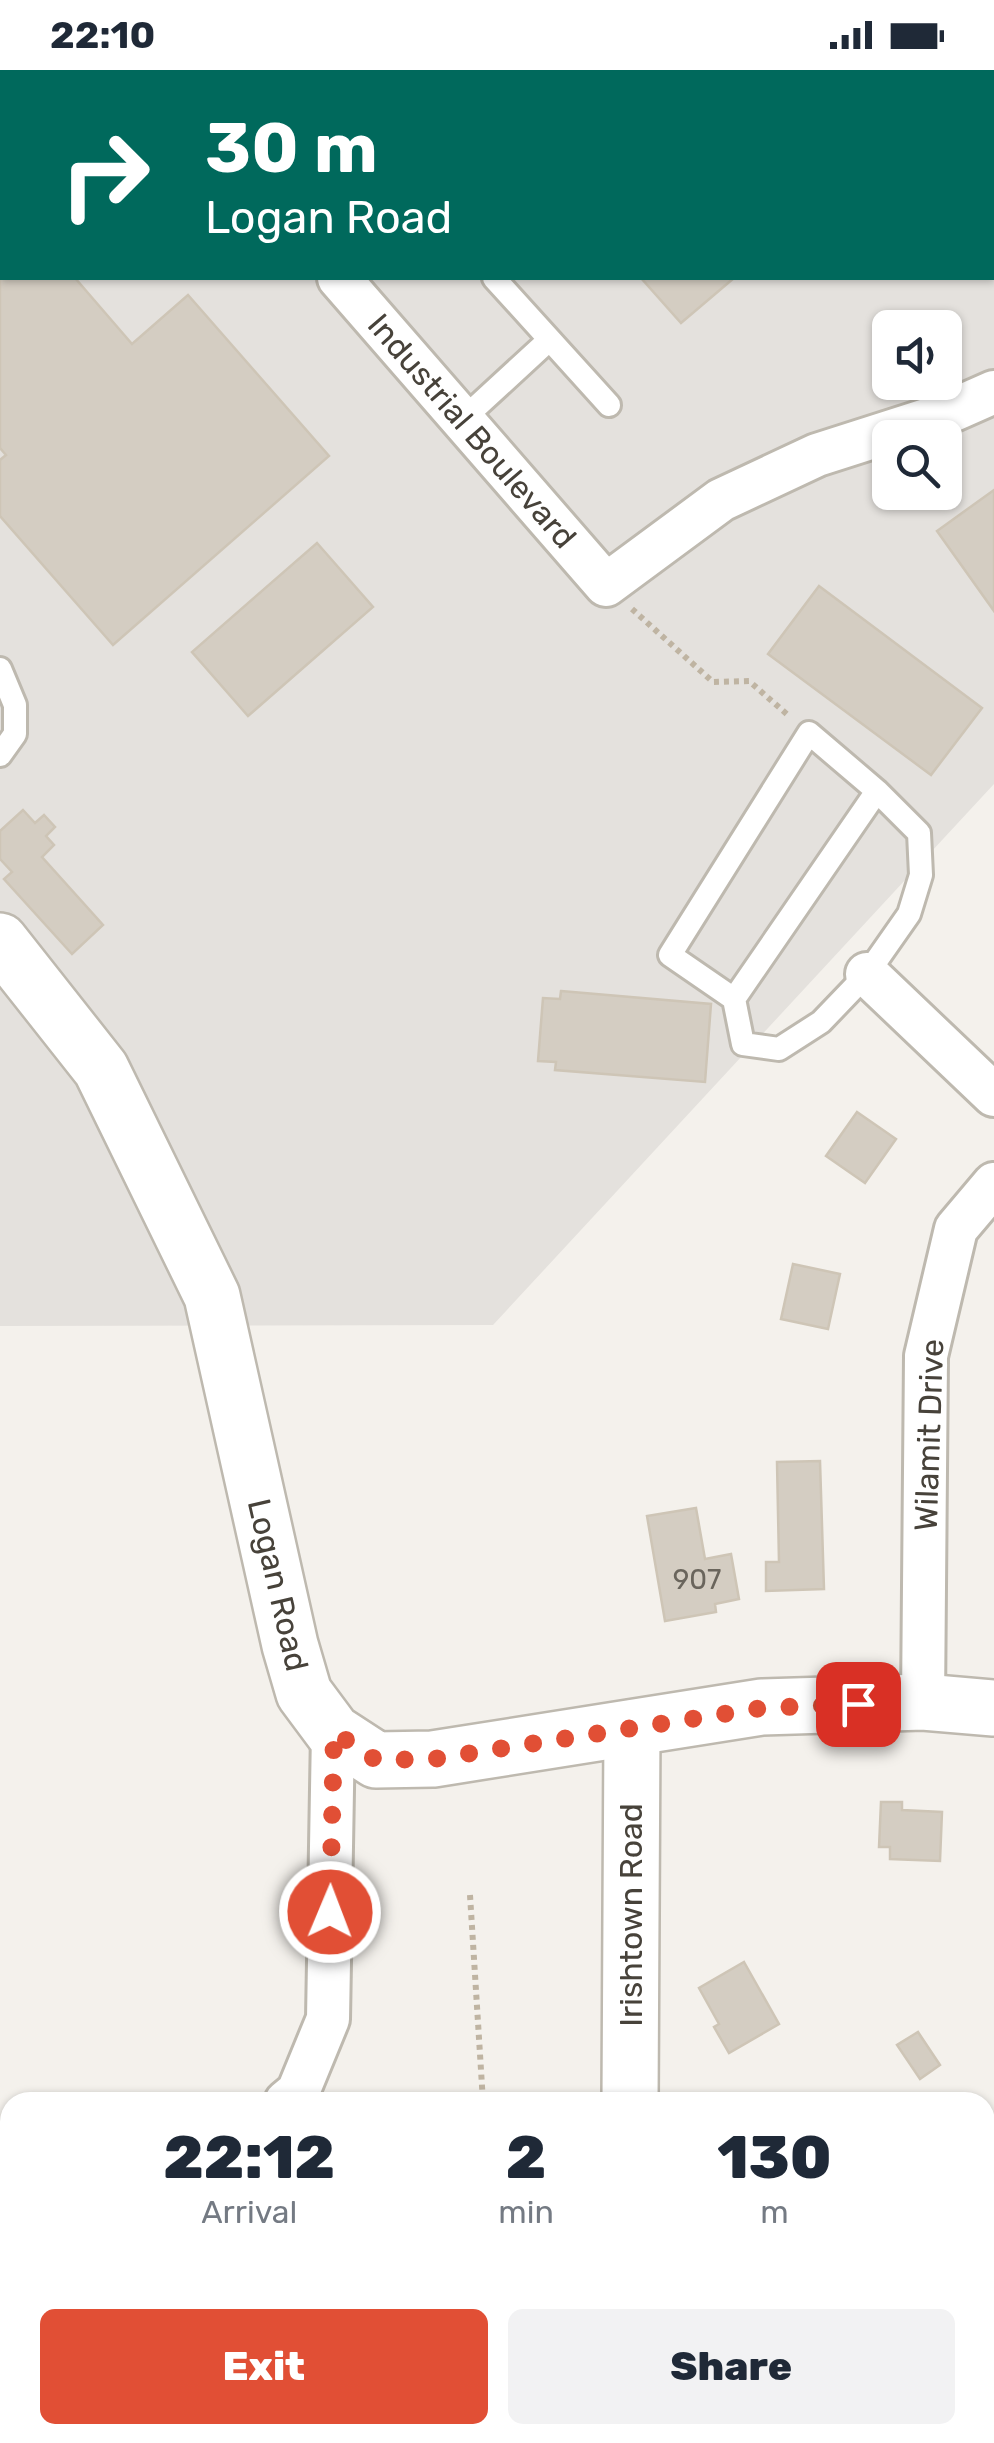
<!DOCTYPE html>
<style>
body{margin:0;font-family:Rubik,sans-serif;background:#f2f2f3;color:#1f2937;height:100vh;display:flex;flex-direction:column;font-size:38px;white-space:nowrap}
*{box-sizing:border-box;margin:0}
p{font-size:32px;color:#747a83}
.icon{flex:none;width:55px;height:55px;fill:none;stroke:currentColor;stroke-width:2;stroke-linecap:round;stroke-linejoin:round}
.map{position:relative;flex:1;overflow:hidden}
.side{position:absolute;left:0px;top:2022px;width:995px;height:352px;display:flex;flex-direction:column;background:#fff;border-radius:30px 30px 0 0;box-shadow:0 2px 8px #0004}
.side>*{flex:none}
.top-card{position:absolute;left:0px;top:0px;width:995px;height:210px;box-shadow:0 2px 8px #0004;background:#00695c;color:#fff;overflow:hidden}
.controls{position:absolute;left:872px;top:240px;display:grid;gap:20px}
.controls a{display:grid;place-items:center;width:90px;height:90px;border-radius:15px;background:#fff;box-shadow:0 2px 8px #0004;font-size:50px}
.pin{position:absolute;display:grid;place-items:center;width:85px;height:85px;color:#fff;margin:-42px;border-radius:20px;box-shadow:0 5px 15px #0006}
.me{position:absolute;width:110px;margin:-55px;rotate:1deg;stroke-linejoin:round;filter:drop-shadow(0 0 8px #0008)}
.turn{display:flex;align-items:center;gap:35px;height:210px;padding:0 40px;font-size:45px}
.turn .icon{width:130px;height:130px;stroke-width:2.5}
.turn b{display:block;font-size:70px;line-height:85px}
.eta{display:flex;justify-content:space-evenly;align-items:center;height:170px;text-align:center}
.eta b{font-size:60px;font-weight:800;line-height:70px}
.primary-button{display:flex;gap:20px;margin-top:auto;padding:20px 40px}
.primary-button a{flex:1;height:115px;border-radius:15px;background:#e14f35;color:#fff;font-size:40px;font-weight:800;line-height:115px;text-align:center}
.primary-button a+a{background:#f2f2f3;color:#1f2937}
.status{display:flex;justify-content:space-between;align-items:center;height:70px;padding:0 50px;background:#fff;direction:ltr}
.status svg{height:28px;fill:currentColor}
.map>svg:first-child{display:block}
.industrial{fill:#e4e1dd;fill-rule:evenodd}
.building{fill:#d4cdc2;stroke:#cec5b6;stroke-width:2.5}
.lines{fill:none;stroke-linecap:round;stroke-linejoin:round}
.service-casing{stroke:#beb9af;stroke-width:28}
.minor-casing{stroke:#beb9af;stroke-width:48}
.tertiary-casing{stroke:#beb9af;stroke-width:60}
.path{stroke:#bfb4a2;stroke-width:6;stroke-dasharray:5 5;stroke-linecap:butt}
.service{stroke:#fff;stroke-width:22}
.minor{stroke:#fff;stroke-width:42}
.tertiary{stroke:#fff;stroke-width:55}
.route{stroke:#e14f35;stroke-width:18;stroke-dasharray:0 32.4}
.labels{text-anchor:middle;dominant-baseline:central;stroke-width:9;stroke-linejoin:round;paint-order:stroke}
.number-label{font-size:28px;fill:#6a655c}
.street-label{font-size:32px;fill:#47423a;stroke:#fff}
</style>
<div class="status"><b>22:10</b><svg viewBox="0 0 49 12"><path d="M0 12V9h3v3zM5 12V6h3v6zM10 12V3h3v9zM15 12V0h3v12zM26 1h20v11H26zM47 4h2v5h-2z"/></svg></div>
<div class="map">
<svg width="994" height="2373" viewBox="0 0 994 2373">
<rect width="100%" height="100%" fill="#f4f1ec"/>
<path class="industrial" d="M0,0H994V714L493,1255L0,1256ZM2,2H992V208H2ZM890,258H945V312H890ZM890,368H945V422H890Z"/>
<g class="building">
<path d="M540,0H710L713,2H538Z"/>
<path d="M2,36V208H75L132,274L188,225L329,386L113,575L0,446V390L6,385L0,378V39Z"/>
<path d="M641,208H734L681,253Z"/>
<path d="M994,420V541L937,461Z"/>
<path d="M317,473L373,537L248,646L192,582Z"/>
<path d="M819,516L982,638L931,705L768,584Z"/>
<path d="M23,740L35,753L44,745L55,757L46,766L54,775L42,787L103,855L72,884L4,809L12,802L0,789V761Z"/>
<path d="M561,921L711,934L705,1012L555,1000L556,992L538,991L543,928L560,929Z"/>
<path d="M857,1042L896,1069L865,1113L826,1086Z"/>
<path d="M793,1194L840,1204L828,1259L781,1249Z"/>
<path d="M820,1391L824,1519L766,1521V1492H779L777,1392Z"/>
<path d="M696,1438L705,1489L731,1484L739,1529L715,1534L716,1542L665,1551L647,1446Z"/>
<path d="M881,1732H902V1740L942,1742L940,1791L890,1789V1777H879Z"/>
<path d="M744,1892L779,1954L729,1983L714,1957L719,1954L699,1918Z"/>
<path d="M918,1962L940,1995L920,2009L897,1975Z"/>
<path d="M10,2314V2345L0,2333V2322Z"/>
<path d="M28,2365H84L91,2373H35Z"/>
<path d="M731,2365H803V2373H730Z"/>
<path d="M860,2368L927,2369V2373H860Z"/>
</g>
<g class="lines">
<g class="service-casing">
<g id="service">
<path d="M494,208L609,335"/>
<path d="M462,350L549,270"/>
<path d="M0,599L15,635V664L0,685"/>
<path d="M734,929L670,885L809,663L877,721L919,763L921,805L909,844L867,904L821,952L779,979L743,974L734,929L877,721"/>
</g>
</g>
<g class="minor-casing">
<g id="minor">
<path d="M159,0L161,2"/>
<path d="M339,208L606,515L721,430L817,385L942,345L994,322"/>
<path d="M867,904L994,1025"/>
<path d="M923,1632L926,1286L956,1159L994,1114"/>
<path d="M286,2032L298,2022L328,1949L333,1662"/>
<path d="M0,2149L10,2146"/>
<path d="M985,2280H994"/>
</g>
</g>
<g class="tertiary-casing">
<g id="tertiary">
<path d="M0,871L101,999L212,1226L290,1575L304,1623L333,1662L376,1690L433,1689L762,1637L923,1632L994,1638"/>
<path d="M630,2032L632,1658"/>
<path d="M621,2373L622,2365"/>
</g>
</g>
<g class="path">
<path d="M632,539L713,612L749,611L789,646"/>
<path d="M470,1825L483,2032"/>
<path d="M478,2373V2365"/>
</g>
<use href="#service" class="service"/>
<use href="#minor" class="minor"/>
<use href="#tertiary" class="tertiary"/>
</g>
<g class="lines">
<path class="route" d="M330,1842L334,1662L376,1690L433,1689L762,1638L858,1634"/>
</g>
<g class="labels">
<g class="number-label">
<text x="697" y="1509">907</text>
</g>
<g class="street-label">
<text transform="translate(472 361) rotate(49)">Industrial Boulevard</text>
<text transform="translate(929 1365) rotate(-88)">Wilamit Drive</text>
<text transform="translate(278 1515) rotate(77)">Logan Road</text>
<text transform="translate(631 1845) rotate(-90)">Irishtown Road</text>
</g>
</g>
</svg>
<div class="controls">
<a><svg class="icon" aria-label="sound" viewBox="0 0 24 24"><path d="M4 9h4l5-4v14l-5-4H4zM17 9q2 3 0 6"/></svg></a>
<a><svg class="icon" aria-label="search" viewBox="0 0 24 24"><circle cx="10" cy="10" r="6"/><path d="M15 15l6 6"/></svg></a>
</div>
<div class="pin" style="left:858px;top:1634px;background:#d93025"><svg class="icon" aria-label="arrive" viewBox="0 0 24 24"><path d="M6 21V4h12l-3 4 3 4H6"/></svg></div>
<svg class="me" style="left:330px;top:1842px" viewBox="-20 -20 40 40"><circle r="17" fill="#e14f35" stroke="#fff" stroke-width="3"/><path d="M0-11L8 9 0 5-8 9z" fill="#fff"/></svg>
<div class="top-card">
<div class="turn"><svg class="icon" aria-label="right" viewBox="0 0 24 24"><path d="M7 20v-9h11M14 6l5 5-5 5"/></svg><div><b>30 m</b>Logan Road</div></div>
</div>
<section class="side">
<div class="eta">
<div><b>22:12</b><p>Arrival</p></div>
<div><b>2</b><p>min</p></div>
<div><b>130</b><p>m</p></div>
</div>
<div class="primary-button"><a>Exit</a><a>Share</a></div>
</section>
</div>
